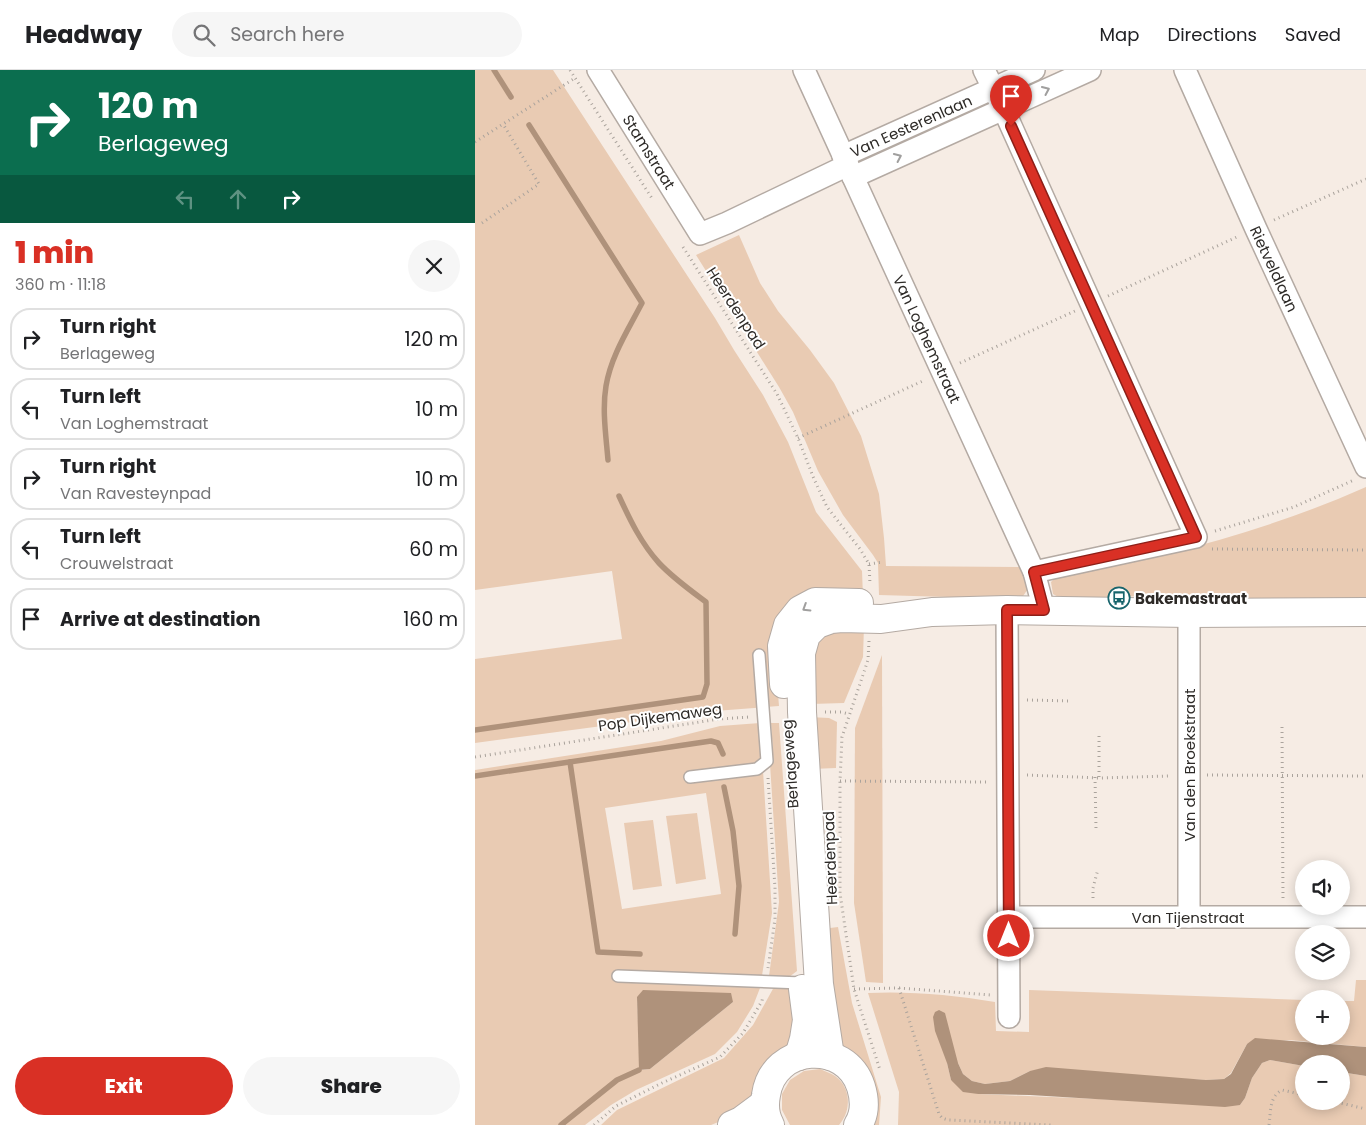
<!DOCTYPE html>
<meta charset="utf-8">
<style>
body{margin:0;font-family:Poppins,sans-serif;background:#f6f6f6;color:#202124;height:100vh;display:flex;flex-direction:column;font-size:19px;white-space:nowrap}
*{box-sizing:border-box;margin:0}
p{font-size:16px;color:#757577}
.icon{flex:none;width:28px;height:28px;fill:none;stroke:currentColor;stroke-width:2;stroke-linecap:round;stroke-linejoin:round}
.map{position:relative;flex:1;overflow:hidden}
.side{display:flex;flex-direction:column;background:#fff;width:475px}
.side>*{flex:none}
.top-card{background:#0b6e4f;color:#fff;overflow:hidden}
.fabs{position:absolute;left:820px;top:790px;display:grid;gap:10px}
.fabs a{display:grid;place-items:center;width:55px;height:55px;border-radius:50%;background:#fff;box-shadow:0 2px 12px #0003;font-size:25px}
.pin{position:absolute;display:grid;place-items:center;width:42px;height:42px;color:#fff;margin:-51px -21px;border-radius:50% 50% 50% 0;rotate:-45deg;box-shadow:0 0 5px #0007}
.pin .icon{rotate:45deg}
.me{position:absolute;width:55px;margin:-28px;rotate:0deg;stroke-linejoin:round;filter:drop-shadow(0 0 4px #0008)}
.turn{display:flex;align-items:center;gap:18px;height:105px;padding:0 15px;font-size:22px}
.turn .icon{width:65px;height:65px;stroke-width:2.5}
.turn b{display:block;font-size:35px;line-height:42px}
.lanes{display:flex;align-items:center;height:48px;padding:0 15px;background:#0003;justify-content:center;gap:25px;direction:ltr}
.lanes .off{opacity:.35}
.round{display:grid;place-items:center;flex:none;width:52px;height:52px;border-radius:26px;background:#f6f6f6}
.summary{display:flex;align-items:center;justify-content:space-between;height:85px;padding:0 15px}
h1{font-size:30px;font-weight:800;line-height:38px;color:#d93025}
.cta{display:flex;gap:10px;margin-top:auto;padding:10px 15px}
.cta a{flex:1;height:58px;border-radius:30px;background:#d93025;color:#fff;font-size:20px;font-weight:800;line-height:58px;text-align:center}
.cta a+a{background:#f6f6f6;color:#202124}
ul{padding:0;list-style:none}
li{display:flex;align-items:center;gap:15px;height:62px;margin:0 10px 8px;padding:0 5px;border:2px solid #e0e0e0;border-radius:20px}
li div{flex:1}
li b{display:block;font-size:19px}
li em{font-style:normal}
header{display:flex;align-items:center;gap:30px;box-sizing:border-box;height:70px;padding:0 25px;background:#fff;border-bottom:1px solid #e0e0e0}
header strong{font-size:24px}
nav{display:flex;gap:28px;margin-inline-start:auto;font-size:18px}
.search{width:350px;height:45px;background:#f6f6f6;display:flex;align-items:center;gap:12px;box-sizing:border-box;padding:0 18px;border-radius:28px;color:#757577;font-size:19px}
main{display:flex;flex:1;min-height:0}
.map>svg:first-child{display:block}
.green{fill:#e9cbb3;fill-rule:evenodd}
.water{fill:#af927b}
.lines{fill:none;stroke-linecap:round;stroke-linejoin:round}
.stream{stroke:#af927b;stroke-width:5.5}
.service-casing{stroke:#b4aaa3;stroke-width:14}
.minor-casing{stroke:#b4aaa3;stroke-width:24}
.tertiary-casing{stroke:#b4aaa3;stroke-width:30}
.trunk-casing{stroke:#b4aaa3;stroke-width:30}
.path{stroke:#aaa39c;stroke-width:3;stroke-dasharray:1 4;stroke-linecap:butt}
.service{stroke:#fff;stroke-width:11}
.minor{stroke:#fff;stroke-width:21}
.tertiary{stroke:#fff;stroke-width:28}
.trunk{stroke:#fff;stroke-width:28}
.oneway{stroke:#a09f9e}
.route-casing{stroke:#8d1f18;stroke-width:12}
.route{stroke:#d93025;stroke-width:9}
.labels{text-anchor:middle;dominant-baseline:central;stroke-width:4;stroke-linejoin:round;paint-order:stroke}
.street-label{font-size:15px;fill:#2d2a27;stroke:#fff}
.poi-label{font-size:15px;font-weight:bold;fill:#2d2a27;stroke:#fff;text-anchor:start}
</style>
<header>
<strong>Headway</strong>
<div class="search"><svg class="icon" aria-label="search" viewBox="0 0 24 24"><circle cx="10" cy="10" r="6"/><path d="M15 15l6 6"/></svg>Search here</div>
<nav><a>Map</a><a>Directions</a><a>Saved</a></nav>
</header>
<main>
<section class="side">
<div class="top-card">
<div class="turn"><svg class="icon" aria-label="right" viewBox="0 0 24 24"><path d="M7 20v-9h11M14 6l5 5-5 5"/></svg><div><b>120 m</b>Berlageweg</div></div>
<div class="lanes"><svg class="icon off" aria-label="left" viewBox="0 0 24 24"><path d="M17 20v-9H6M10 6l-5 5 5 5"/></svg><svg class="icon off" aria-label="ahead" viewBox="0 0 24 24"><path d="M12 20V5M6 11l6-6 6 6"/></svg><svg class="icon" aria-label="right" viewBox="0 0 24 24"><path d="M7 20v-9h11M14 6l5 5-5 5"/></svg></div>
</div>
<div class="summary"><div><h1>1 min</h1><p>360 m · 11:18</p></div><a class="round"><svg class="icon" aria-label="close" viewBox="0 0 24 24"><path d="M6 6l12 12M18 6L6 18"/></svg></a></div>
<ul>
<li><svg class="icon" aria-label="right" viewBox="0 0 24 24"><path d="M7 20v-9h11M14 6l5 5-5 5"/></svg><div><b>Turn right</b><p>Berlageweg</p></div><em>120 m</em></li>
<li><svg class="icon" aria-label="left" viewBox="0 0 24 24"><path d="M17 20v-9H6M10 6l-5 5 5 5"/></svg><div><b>Turn left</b><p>Van Loghemstraat</p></div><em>10 m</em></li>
<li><svg class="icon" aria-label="right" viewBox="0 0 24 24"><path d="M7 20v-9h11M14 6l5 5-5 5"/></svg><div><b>Turn right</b><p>Van Ravesteynpad</p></div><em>10 m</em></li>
<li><svg class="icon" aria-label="left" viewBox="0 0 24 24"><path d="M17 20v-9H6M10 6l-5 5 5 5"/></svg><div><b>Turn left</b><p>Crouwelstraat</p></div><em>60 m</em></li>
<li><svg class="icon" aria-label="arrive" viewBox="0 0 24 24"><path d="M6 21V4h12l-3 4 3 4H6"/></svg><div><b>Arrive at destination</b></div><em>160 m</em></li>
</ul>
<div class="cta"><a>Exit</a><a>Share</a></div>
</section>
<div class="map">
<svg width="891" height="1055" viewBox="0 0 891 1055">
<rect width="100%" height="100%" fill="#f6ece4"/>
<g class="green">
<path d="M0,0H78L240,248L259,280L288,325L313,372L341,442L387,501L388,527L300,588L304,636L240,641L0,673V589L147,569L137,501L0,520Z"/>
<path d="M264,165L285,213L303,241L335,280L359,313L386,366L404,424L409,468L411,496L545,497L555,516L546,529L404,525L403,493L398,485L368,445L343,401L318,342L304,317L221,185Z"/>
<path d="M891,417V532L698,531V527L635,526L634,528L587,529L578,524L576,512L582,506C688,488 792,461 891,417Z"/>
<path d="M389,556L388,587L369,633L336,634L337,575L351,561Z"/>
<path d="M407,585L408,913L391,912L379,833L380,658Z"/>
<path d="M334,647L354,648L362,652L361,698L337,699Z"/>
<path d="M285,653L297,843L285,918L278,936L262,962L240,984L161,1020L136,1035L110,1055H0V700L186,671L245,656ZM231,723L246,824L147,839L130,738ZM162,927L258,932L175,999L165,1000Z"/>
<path d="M296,653H304L322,901L314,907L294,906L304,832L295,694L298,682Z"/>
<path d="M222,743L231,809L201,814L191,746Z"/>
<path d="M178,750L187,816L158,820L149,753Z"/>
<path d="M363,857L377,933L406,1027L404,1055H394L372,983L357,962L350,896L355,858Z"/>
<path d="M881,910H891V977L814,970L772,974L756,1003L749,1009L731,1010L555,1001L535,1011L510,1014L497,1011L488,1004L483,993H472L476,1010L503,1024L765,1035L770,1028L777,1008L787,993L795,990L829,996V1031H866V1002L891,1006V1055H423L424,1022L393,923C435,921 478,925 520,932L521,961L554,962V920L829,930V966H866V931H879Z"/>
<path d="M312,916L323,921L317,974L280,1029L263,1044L236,1055H126L142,1040L249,988L278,955L299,917Z"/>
<path d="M345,999C349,1001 356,1003 360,1006C376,1017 377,1041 364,1055H315L307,1040V1024L315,1010L329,1001Z"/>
</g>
<g class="water">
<path d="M168,920L256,923L258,932L175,999L164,1000L162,927Z"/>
<path d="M464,940L470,943L483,993L488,1004L497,1011L510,1014L535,1011L555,1001L571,997L731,1010L749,1009L756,1004L772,974L780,968L891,977V1006L866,1002V994H829V996L795,990L787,993L777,1008L770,1028L765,1035L750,1037L555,1025L503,1024L488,1022L476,1010L472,993L460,961L458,947L460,942Z"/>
</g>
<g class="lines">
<g class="stream">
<path d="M19,0L36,27"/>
<path d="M54,55L167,233C153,260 136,286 131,316C127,340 131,366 133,390"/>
<path d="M0,660L228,627L232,614L231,532C215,520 198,508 184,493C166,473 155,450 144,426"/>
<path d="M95,692L123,882L165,884"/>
<path d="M0,706L236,671L243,673L248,684"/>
<path d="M249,717L258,761L264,816L260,864"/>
<path d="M86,1055L142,1010L164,1000"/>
</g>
<g class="service-casing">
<g id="service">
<path d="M215,707L282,699L292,691L284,585"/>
<path d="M143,906L327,913"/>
</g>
</g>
<g class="minor-casing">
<g id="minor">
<path d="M123,0L225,164L252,153L373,95"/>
<path d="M329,0L559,502L569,540"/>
<path d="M509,0L528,38L721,467L559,502"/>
<path d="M710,0L781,159L891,397"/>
<path d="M368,86L559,0"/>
<path d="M378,107L615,0"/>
<path d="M532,540L534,947"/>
<path d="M534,847H891"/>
<path d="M714,847V543"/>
</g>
</g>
<g class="tertiary-casing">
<g id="tertiary">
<path d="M309,614L307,576L313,555L325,540L340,532L384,533"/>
<path d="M324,986L329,969L332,950L328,919"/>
<path d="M355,986L344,914L327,642L326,583L331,565L342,554L356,549L367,548L406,549L457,542L532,540L714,543L891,542"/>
<path d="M295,1055C290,1046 289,1035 291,1025C298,974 371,969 386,1017C390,1030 390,1044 383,1055"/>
</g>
</g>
<g class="trunk-casing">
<path id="trunk" d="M257,1055L266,1051L289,1034"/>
</g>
<g class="path">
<path d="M95,0L178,130"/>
<path d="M0,72L100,8"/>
<path d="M799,150L891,109"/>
<path d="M7,153L64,114L28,54"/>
<path d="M208,177L302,324L323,368L339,409L352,437L385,479L394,494L395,514"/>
<path d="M633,226L764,166"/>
<path d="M485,293L600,241"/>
<path d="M323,368L450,310"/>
<path d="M740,461L819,437L879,410"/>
<path d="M737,479L891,480"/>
<path d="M394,494L408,492"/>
<path d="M394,571L393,590L367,667L365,711V823L379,919L405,1000"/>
<path d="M552,630L596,631"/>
<path d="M350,642H366L374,644"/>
<path d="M807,657L808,829"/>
<path d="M624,666V708"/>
<path d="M0,687L244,649L274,647"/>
<path d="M552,705L624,708L695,706"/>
<path d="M732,705L891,706"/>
<path d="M620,707L621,759"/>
<path d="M293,708L300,818V849L293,898"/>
<path d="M365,711L513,712"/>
<path d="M618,828V818L623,799"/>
<path d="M424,918L464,1044L467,1048L473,1050L576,1055"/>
<path d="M379,919L424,918L516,925"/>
<path d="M857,1031L891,1039"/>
<path d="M119,1055L141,1036L187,1013L245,987L268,963L287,931L288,926"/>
<path d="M794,1055C796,1041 794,1027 807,1020L829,1025"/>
</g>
<use href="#service" class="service"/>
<use href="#minor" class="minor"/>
<use href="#tertiary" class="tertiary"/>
<use href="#trunk" class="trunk"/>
</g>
<defs><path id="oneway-chevron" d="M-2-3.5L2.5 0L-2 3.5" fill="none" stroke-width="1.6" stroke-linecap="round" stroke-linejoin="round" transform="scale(1.25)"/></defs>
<g class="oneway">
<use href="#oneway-chevron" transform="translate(571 20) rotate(-24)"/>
<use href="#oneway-chevron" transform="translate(423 87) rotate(-25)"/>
<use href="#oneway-chevron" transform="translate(331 538) rotate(148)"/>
</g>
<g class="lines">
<g class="route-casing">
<path id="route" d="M534,866L532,540H569L559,502L721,467L536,56"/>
</g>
<use href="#route" class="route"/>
</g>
<defs>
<g id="bus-ring" transform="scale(1.125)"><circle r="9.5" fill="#fff" stroke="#17646c" stroke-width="1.5"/><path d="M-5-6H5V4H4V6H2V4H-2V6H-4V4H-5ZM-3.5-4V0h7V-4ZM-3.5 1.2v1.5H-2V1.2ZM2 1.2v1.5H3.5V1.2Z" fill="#17646c"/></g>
</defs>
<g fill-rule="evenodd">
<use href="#bus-ring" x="644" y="528"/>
</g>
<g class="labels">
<g class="street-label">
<text transform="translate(436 56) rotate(-24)">Van Eesterenlaan</text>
<text transform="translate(174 82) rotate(58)">Stamstraat</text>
<text transform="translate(799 199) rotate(65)">Rietveldlaan</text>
<text transform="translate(261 238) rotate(57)">Heerdenpad</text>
<text transform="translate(452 269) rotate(65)">Van Loghemstraat</text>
<text transform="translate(185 647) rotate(-8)">Pop Dijkemaweg</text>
<text transform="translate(315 694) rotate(-94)">Berlageweg</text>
<text transform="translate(714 695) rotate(-90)">Van den Broekstraat</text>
<text transform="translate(355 788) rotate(-92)">Heerdenpad</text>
<text x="713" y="847">Van Tijenstraat</text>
</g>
<g class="poi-label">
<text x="660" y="528">Bakemastraat</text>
</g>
</g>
</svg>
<div class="fabs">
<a><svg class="icon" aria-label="sound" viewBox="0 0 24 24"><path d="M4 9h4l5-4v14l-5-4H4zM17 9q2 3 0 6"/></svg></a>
<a><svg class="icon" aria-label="layers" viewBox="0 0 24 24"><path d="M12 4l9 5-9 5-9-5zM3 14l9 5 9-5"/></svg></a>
<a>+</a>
<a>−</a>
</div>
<div class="pin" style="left:536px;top:56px;background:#d93025"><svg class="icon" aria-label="arrive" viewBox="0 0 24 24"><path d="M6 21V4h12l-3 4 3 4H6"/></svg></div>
<svg class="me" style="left:534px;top:866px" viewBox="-20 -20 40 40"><circle r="17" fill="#d93025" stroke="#fff" stroke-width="3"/><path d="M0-11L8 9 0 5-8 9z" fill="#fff"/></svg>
</div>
</main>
